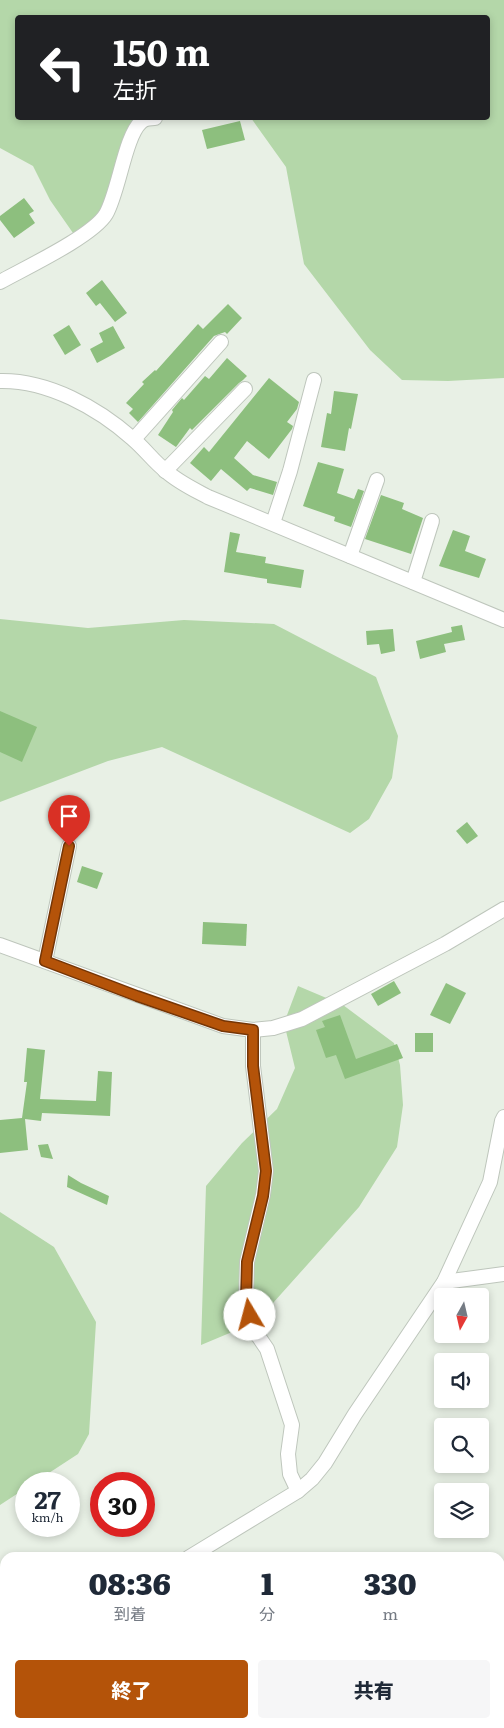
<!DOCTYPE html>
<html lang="ja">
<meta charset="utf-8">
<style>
body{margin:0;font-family:Literata,"Noto Sans JP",serif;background:#f6f6f7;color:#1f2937;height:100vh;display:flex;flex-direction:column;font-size:19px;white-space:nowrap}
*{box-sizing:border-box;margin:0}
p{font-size:16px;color:#747a83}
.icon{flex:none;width:28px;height:28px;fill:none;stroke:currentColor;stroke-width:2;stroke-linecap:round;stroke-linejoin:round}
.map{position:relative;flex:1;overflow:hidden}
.drawer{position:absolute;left:0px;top:1552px;width:505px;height:176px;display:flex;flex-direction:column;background:#fff;border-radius:15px 15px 0 0;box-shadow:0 2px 8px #0003}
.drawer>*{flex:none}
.banner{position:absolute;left:15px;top:15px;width:475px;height:105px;border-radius:5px;box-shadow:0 2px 8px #0003;background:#202124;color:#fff;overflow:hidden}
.needle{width:32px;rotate:188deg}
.fabs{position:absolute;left:434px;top:1288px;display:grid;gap:10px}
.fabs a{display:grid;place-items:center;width:55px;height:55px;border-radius:5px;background:#fff;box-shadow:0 2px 8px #0003;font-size:25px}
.speed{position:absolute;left:15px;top:1472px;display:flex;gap:10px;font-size:25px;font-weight:700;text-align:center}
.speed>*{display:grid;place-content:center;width:65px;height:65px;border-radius:50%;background:#fff;box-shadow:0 2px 8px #0003;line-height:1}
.speed small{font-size:12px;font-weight:400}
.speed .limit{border:8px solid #d22;background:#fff;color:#111}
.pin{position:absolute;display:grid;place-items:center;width:42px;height:42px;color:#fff;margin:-51px -21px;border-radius:50% 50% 50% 0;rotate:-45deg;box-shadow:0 0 5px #0007}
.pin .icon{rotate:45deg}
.me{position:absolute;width:55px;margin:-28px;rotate:352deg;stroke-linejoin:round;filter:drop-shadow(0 0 4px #0008)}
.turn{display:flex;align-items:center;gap:18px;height:105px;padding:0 15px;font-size:22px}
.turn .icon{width:65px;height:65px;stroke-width:2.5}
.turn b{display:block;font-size:35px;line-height:42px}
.eta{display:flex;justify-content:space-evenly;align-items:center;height:85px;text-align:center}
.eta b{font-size:30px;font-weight:800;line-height:35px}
.action{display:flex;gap:10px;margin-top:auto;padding:10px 15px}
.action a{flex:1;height:58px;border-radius:5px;background:#b45309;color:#fff;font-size:20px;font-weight:800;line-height:58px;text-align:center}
.action a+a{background:#f6f6f7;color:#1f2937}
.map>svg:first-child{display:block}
.green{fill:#b4d7a9}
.building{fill:#8dbf7e}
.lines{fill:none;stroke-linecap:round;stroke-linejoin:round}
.minor-casing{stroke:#bec6bc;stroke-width:16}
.minor{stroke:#fff;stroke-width:14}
.route-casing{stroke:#753606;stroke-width:12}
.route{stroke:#b45309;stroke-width:9}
</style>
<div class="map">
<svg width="504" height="1728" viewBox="0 0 504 1728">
<rect width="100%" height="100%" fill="#e8f0e5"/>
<g class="green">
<path d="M0,0H504V378L448,381L402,380L370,350L304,264L286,167L251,118H488V18H18V118H139L109,192L96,218L73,233L50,200L33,166L0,148Z"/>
<path d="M0,619L88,628L184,620L274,624L376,677L398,736L392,778L369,819L350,833L162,747L108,761L0,802Z"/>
<path d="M298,986L343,1005L394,1043L400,1065L403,1105L397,1147L359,1207L256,1322L201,1345L206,1186L242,1143L277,1109L295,1068L284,1023Z"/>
<path d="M0,1212L54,1247L96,1322L89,1434L78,1454L32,1484H26V1488L0,1505Z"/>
</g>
<g class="building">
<path d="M240,121L245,140L207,149L202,130Z"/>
<path d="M24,198L34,211L29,214L35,223L14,238L0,220V216Z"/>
<path d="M102,280L127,313L115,322L100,303L96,306L86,293Z"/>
<path d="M228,304L242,318L227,334L225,332L214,336L138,422L129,413L133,409L126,403L144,384L142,382L155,370L156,371L198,324L203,329Z"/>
<path d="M69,325L81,345L65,355L53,335Z"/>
<path d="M113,326L125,348L97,363L90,349L103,342L99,333Z"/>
<path d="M227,358L247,376L243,380L239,383L192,430L190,428L176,447L158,435L173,412L172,410L182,398L184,400L205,376L209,379Z"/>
<path d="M269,378L299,402L297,409L287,422L293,426L292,429L269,459L247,441L234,458L253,475L277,482L273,495L250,488L247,491L221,469L211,481L190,463L204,447L209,452Z"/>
<path d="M334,391L358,394L351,429L349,428L345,451L321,447L327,413L331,414Z"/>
<path d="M318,462L344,469L337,493L354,499L358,489L364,491L351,527L334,521L335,517L303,506Z"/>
<path d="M381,495L404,503L402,509L423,518L411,554L365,539Z"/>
<path d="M453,530L470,536L465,551L486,559L479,578L439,566Z"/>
<path d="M230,532L240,534L236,552L266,557L265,563L304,570L301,588L267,583V579L224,572Z"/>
<path d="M462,625L465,640L444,644L446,652L420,659L416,641L452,632L451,627Z"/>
<path d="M393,629L395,651L381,654L379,644L367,645L366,631Z"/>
<path d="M0,711L37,727L22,762L0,752Z"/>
<path d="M467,822L478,836L467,844L456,831Z"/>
<path d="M82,866L103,873L97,889L77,882Z"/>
<path d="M203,922L247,924L246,946L202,944Z"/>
<path d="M394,981L401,993L378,1006L371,994Z"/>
<path d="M446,983L466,993L450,1024L430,1015Z"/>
<path d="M340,1015L356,1059L397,1044L403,1058L345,1079L336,1055L326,1058L316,1030L325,1027L322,1021Z"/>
<rect x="415" y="1033" width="18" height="19"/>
<path d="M27,1048L45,1050L40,1099L96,1101L98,1071L112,1072L110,1116L42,1113L41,1121L25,1119L28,1150L0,1153V1120L22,1118L27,1082H24Z"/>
<path d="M48,1144L53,1159L41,1157L38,1145Z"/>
<path d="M68,1175L81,1183L109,1196L107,1205L67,1187Z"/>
</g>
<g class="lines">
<g class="minor-casing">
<g id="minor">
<path d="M0,282C25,268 93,236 106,214C119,191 125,136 141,122C145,118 151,118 155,118"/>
<path d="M0,381C48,380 98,408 133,439C145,449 154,462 166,471C178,482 193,489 208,497L504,620"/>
<path d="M134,439L221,342"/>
<path d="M165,471L245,389"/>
<path d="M273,523L290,471L314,380"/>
<path d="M350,556L377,480"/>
<path d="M413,582L432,521"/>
<path d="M0,945L223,1026L253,1030L273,1028L302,1019L445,944L504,909"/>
<path d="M45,961L69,846"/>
<path d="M253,1030V1066L266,1171L263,1195L247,1262L246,1301L254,1330L267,1349L292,1425L288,1454L290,1474L298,1491"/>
<path d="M444,1282L504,1274"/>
<path d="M188,1558L298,1491L312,1479L325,1463L355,1414L444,1282L490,1182L502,1121L504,1117"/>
<path d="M87,1728L91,1724"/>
</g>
</g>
<use href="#minor" class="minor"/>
</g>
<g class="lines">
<g class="route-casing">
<path id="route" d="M69,846L45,961L137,996L223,1026L253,1030V1066L266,1171L263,1196L247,1262L246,1301L250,1315"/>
</g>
<use href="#route" class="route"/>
</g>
</svg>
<div class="fabs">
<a><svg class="needle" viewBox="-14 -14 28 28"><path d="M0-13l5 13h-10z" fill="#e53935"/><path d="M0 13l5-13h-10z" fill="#747a83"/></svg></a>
<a><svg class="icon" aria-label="sound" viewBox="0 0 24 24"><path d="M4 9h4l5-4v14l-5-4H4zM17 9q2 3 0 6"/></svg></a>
<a><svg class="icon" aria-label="search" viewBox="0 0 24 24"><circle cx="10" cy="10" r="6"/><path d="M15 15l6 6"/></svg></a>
<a><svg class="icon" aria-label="layers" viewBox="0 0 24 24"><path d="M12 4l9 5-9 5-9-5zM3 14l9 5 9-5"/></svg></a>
</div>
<div class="speed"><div>27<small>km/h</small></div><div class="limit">30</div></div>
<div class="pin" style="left:69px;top:846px;background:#d93025"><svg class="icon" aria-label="arrive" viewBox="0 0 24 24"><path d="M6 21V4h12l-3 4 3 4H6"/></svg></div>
<svg class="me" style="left:250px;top:1315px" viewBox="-20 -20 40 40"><circle r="19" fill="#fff"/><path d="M0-13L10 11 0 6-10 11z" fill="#b45309"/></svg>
<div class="banner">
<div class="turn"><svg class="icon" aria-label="left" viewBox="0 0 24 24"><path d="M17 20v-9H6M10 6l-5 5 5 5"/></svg><div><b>150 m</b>左折</div></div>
</div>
<section class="drawer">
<div class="eta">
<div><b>08:36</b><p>到着</p></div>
<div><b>1</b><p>分</p></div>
<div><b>330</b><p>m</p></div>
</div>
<div class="action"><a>終了</a><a>共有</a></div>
</section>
</div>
